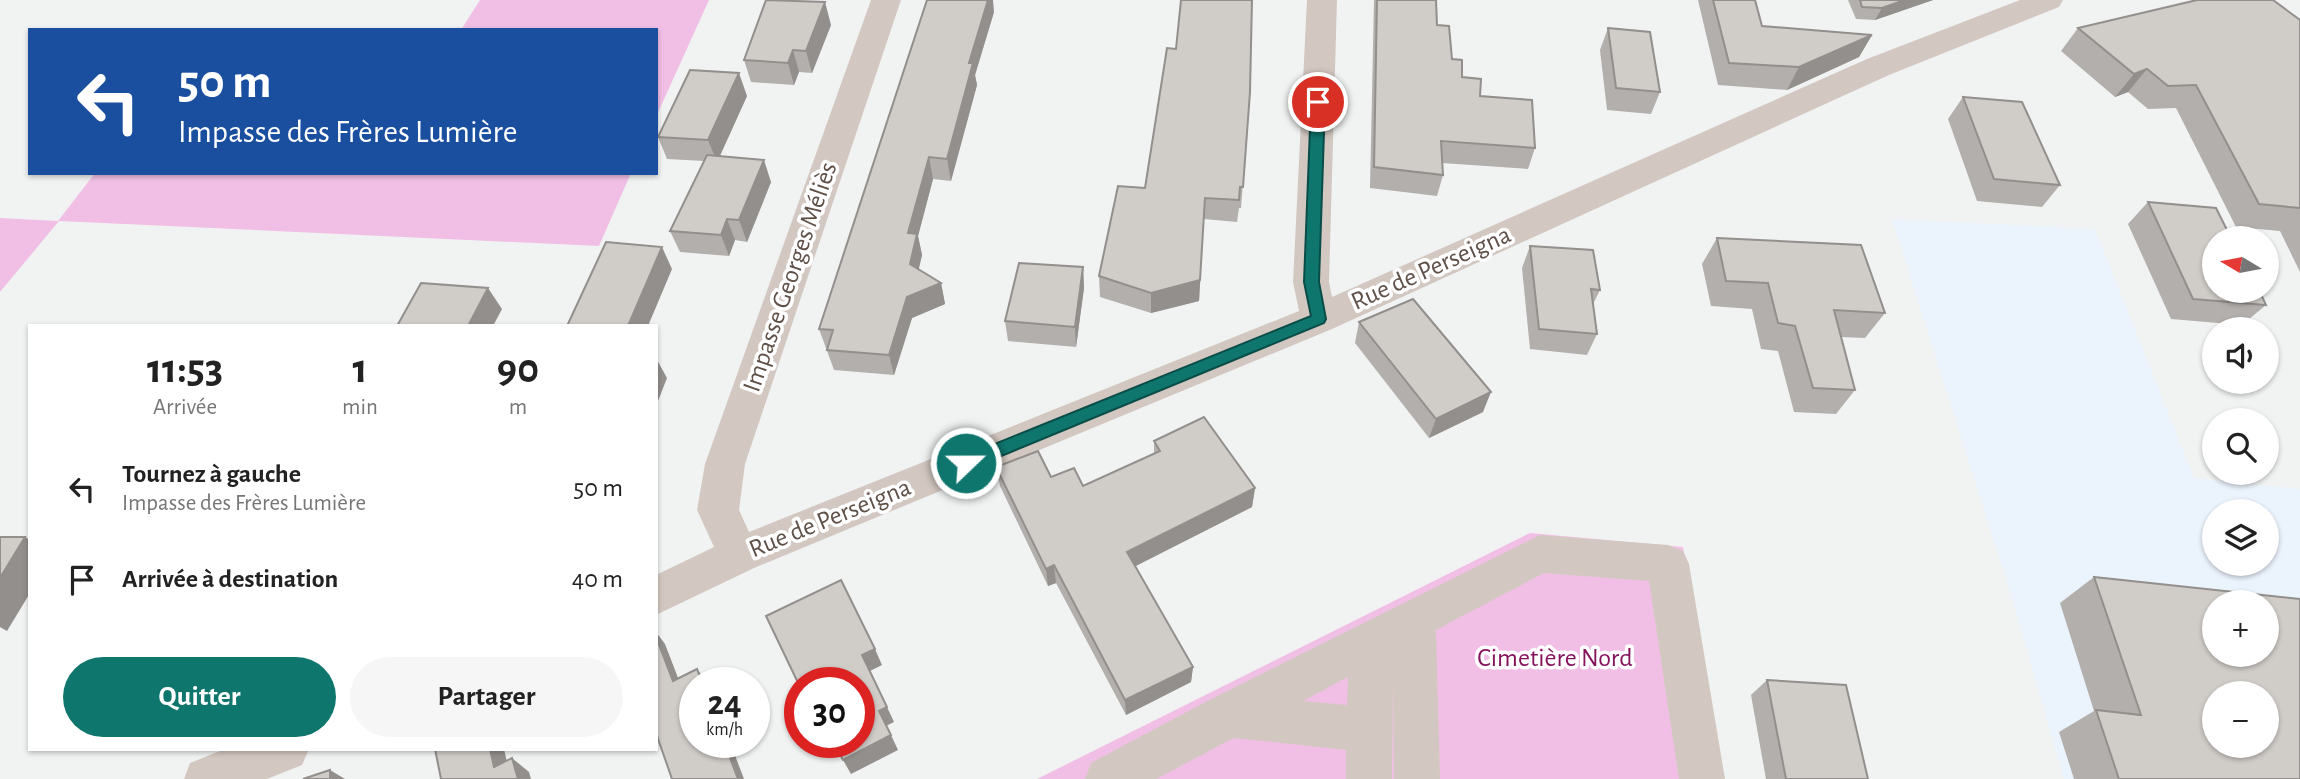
<!DOCTYPE html>
<html lang="fr">
<meta charset="utf-8">
<style>
body{margin:0;font-family:"Alegreya Sans",sans-serif;background:#f6f6f6;color:#222;height:100vh;display:flex;flex-direction:column;font-size:26px;white-space:nowrap}
*{box-sizing:border-box;margin:0}
p{font-size:23px;color:#767676}
.icon{flex:none;width:38px;height:38px;fill:none;stroke:currentColor;stroke-width:2;stroke-linecap:round;stroke-linejoin:round}
.map{position:relative;flex:1;overflow:hidden}
.panel{position:absolute;left:28px;top:324px;width:630px;height:427px;display:flex;flex-direction:column;background:#fff;border-radius:0px;box-shadow:0 2px 5px #0004}
.panel>*{flex:none}
.top-card{position:absolute;left:28px;top:28px;width:630px;height:147px;border-radius:0px;box-shadow:0 2px 5px #0004;background:#1a4fa0;color:#fff;overflow:hidden}
.needle{width:46px;rotate:280deg}
.buttons{position:absolute;left:2202px;top:226px;display:grid;gap:14px}
.buttons a{display:grid;place-items:center;width:77px;height:77px;border-radius:50%;background:#fff;box-shadow:0 2px 5px #0004;font-size:35px}
.speed{position:absolute;left:679px;top:667px;display:flex;gap:14px;font-size:35px;font-weight:700;text-align:center}
.speed>*{display:grid;place-content:center;width:91px;height:91px;border-radius:50%;background:#fff;box-shadow:0 2px 5px #0004;line-height:1}
.speed small{font-size:18px;font-weight:400}
.speed .limit{border:10px solid #d22;background:#fff;color:#111}
.pin{position:absolute;display:grid;place-items:center;width:60px;height:60px;color:#fff;margin:-30px;border:4px solid #fff;border-radius:50%;box-shadow:0 2px 7px #0007}
.me{position:absolute;width:77px;margin:-38px;rotate:68deg;stroke-linejoin:round;filter:drop-shadow(0 0 5px #0008)}
.turn{display:flex;align-items:center;gap:24px;height:147px;padding:0 35px;font-size:32px}
.turn .icon{width:91px;height:91px;stroke-width:2.5}
.turn b{display:block;font-size:49px;line-height:60px}
.eta{display:flex;justify-content:space-evenly;align-items:center;height:119px;text-align:center}
.eta b{font-size:42px;font-weight:600;line-height:49px}
.button{display:flex;gap:14px;margin-top:auto;padding:14px 35px}
.button a{flex:1;height:80px;border-radius:42px;background:#0f766e;color:#fff;font-size:28px;font-weight:600;line-height:80px;text-align:center}
.button a+a{background:#f6f6f6;color:#222}
ul{padding:0;list-style:none}
li{display:flex;align-items:center;gap:21px;height:91px;padding:0 35px}
li div{flex:1}
li b{display:block;font-size:26px}
li em{font-style:normal}
.map>svg:first-child{display:block}
.commercial{fill:#ebf3fd;fill-rule:evenodd}
.green{fill:#f1bfe5}
.lines{fill:none;stroke-linecap:round;stroke-linejoin:round}
.minor{fill:#d3c8c1;fill-rule:evenodd}
.wall{fill:#b3afac}
.shaded-wall{fill:#928f8c}
.building{fill:#d0ccc8;stroke:#928f8c;stroke-width:2;fill-rule:evenodd}
.route{fill:#0f766e;stroke:#0a4d48;stroke-width:2}
.labels{text-anchor:middle;dominant-baseline:central;stroke-width:7;stroke-linejoin:round;paint-order:stroke}
.street-label{font-size:26px;fill:#5f5048;stroke:#fff}
.park-label{font-size:26px;fill:#85145d;stroke:#fff}
</style>
<div class="map">
<svg width="2300" height="779" viewBox="0 0 2300 779">
<rect width="100%" height="100%" fill="#f1f3f3"/>
<path class="commercial" d="M1892,219L2095,229L2194,478L2300,489V779H2064L2012,598ZM2214,511H2266V564H2214ZM2214,602H2266V654H2214ZM2214,693H2266V746H2214Z"/>
<g class="green">
<path d="M480,0H709L656,117V30H461Z"/>
<path d="M95,173H631L599,246L59,221L0,292V218L58,221Z"/>
<path d="M1530,533L1683,547L1723,779H1037Z"/>
</g>
<g class="lines">
<g class="minor">
<path d="M871,0H901L745,464L739,510L749,532L1299,311L1293,282L1307,0H1337L1329,282L1332,297L1867,59L2020,0H2063L2059,7L1889,75L1332,329L754,568L656,615V575L714,547L697,510L705,464Z"/>
<path d="M1540,535L1668,545L1683,551L1689,564L1725,779H1679L1649,581L1544,573L1436,630L1440,779H1394L1393,681L1392,779H1346V750L1234,738L1156,779H1085L1091,763L1211,699ZM1348,677L1347,705L1303,701Z"/>
<path d="M225,749H309L302,765L267,779H184L190,763Z"/>
</g>
</g>
<g class="wall">
<path d="M1181,0H1252L1250,92L1241,208H1239L1237,222L1204,219L1199,301L1151,313L1100,297L1099,276L1145,188L1176,49Z"/>
<path d="M1374,0H1436L1437,25L1452,59L1462,77L1480,96L1535,148L1528,169L1442,163L1443,175L1437,196L1370,188Z"/>
<path d="M1698,0H1755L1762,26L1872,35L1859,57L1787,90L1718,85Z"/>
<path d="M1848,0H1933L1875,20L1856,19Z"/>
<path d="M994,12L975,75L977,85L951,181L933,179L918,236L922,255L918,270L941,283L945,304L912,318L894,375L834,370L819,329Z"/>
<path d="M2300,20V272L2280,231L2236,227L2176,108L2148,109L2128,92L2115,97L2061,51L2078,28Z"/>
<path d="M831,25L812,73L799,72L794,85L751,82L744,60Z"/>
<path d="M1608,28L1660,92L1651,114L1607,110L1600,50Z"/>
<path d="M747,96L720,156L771,182L747,242L735,240L729,256L680,252L670,231L704,161L667,159L658,137Z"/>
<path d="M1963,97L2060,185L2042,207L1977,201L1948,119Z"/>
<path d="M2148,202L2266,305L2242,325L2171,319L2128,224Z"/>
<path d="M1717,238L1885,313L1865,338L1841,337L1855,390L1836,414L1794,412L1778,351L1761,349L1752,309L1711,306L1702,264Z"/>
<path d="M1530,246L1600,290L1593,304L1597,334L1587,355L1530,349L1522,268Z"/>
<path d="M1083,267L1084,288L1076,347L1008,341L1005,321Z"/>
<path d="M1359,322L1483,412L1429,438L1355,343Z"/>
<path d="M1154,441L1255,488L1252,507L1135,566L1193,667L1191,682L1126,715L1056,583L1048,586L1000,486L996,467L1051,477L1083,486L1154,454Z"/>
<path d="M2094,577L2300,779H2074L2059,732L2094,711L2060,603Z"/>
<path d="M1767,680L1868,779H1766L1751,695Z"/>
</g>
<g class="shaded-wall">
<path d="M988,0H993L994,12L975,75L977,85L951,181L947,159L969,63Z"/>
<path d="M1905,0H1933L1875,20L1882,8Z"/>
<path d="M825,2L831,25L812,73L806,51Z"/>
<path d="M1872,35L1859,57L1787,90L1799,67Z"/>
<path d="M793,50L799,72L794,85L788,63Z"/>
<path d="M2147,69L2128,92L2115,97L2134,74Z"/>
<path d="M739,73L747,96L717,162L708,140Z"/>
<path d="M929,157L933,179L918,236L922,255L915,286L910,264L908,233Z"/>
<path d="M764,160L771,182L747,242L739,220Z"/>
<path d="M1205,198L1199,301L1151,313V293Z"/>
<path d="M727,219L735,240L729,256L721,235Z"/>
<path d="M662,247L672,269L648,326H628Z"/>
<path d="M1083,267L1084,288L1076,347L1075,327Z"/>
<path d="M941,283L945,304L912,318L894,375L889,355L907,297Z"/>
<path d="M488,288L502,309L493,326H468Z"/>
<path d="M656,358L667,378L656,406Z"/>
<path d="M1491,392L1483,412L1429,438L1436,419Z"/>
<path d="M1255,488L1252,507L1128,570L1127,552Z"/>
<path d="M25,537L30,540V593L7,631L0,627V578Z"/>
<path d="M1054,565L1056,583L1048,586L1046,569Z"/>
<path d="M656,632L665,644L685,696L673,681L656,637Z"/>
<path d="M875,649L882,665L870,671L862,655Z"/>
<path d="M1193,667L1191,682L1126,715L1125,700Z"/>
<path d="M697,669L707,682H702Z"/>
<path d="M887,707L894,722L886,726L879,711Z"/>
<path d="M891,735L898,750L851,774L843,760Z"/>
<path d="M724,742H730L744,779H738Z"/>
<path d="M826,742H834L838,750L833,753Z"/>
<path d="M490,749H504L511,779L494,767Z"/>
<path d="M512,758L529,772L531,779H518Z"/>
<path d="M330,770L345,779H330Z"/>
</g>
<g class="building">
<path d="M766,0L825,2L806,51L793,50L788,63L744,60Z"/>
<path d="M927,0H988L969,63H973L947,159L929,157L908,233L917,234L910,264L941,283L907,297L889,355L827,350L833,330L819,329Z"/>
<path d="M1181,0H1252L1250,92L1243,187H1240L1239,200L1205,198L1200,280L1151,293L1099,276L1118,186L1145,188L1167,48L1176,49Z"/>
<path d="M1377,0H1436L1437,25L1449,26L1452,59L1462,60V77L1481,79L1480,96L1532,100L1535,148L1441,141L1443,175L1374,167Z"/>
<path d="M1713,0H1755L1762,26L1872,35L1799,67L1729,63Z"/>
<path d="M1860,0H1905L1882,8L1862,7Z"/>
<path d="M2197,0H2273L2300,20V208L2259,204L2196,85L2168,86L2147,69L2134,74L2078,28Z"/>
<path d="M1608,28L1650,32L1660,92L1616,88Z"/>
<path d="M690,70L739,73L708,140L658,137Z"/>
<path d="M1963,97L2022,102L2060,185L1994,179Z"/>
<path d="M707,155L764,160L739,220L727,219L721,235L670,231Z"/>
<path d="M2148,202L2216,208L2231,238H2214V290H2259L2266,305L2193,299Z"/>
<path d="M1717,238L1861,245L1885,313L1834,310L1855,390L1813,388L1795,326L1778,323L1768,283L1726,281Z"/>
<path d="M606,242L662,247L628,326H567Z"/>
<path d="M1530,246L1593,250L1600,290L1591,289L1597,334L1539,329Z"/>
<path d="M1019,263L1083,267L1075,327L1005,321Z"/>
<path d="M421,283L488,288L468,326H397Z"/>
<path d="M1413,299L1491,392L1436,419L1359,322Z"/>
<path d="M1204,417L1255,488L1127,552L1193,667L1125,700L1054,565L1046,569L996,467L1038,451L1051,477L1074,468L1083,486L1160,451L1154,441Z"/>
<path d="M0,537H25L0,578Z"/>
<path d="M2094,577L2300,599V779H2119L2096,710L2141,715ZM2214,602H2266V654H2214ZM2214,693H2266V746H2214Z"/>
<path d="M841,580L875,649L862,655L887,707L879,711L891,735L843,760L833,742H859V682H800V687L766,616Z"/>
<path d="M656,637L673,681L697,669L702,682H695V742H724L738,779H672L656,733Z"/>
<path d="M1767,680L1846,685L1868,779H1786Z"/>
<path d="M435,749H490L494,767L512,758L518,779H441Z"/>
<path d="M330,770V779H303Z"/>
</g>
<path class="route" d="M1318,98L1325,102L1319,282L1326,319L1324,323L972,468H960L958,463L960,458L1311,316L1304,282L1311,102Z"/>
<g class="labels">
<g class="street-label">
<text transform="translate(1431 268) rotate(-24)">Rue de Perseigna</text>
<text transform="translate(790 277) rotate(-71)">Impasse Georges Méliès</text>
<text transform="translate(830 518) rotate(-22)">Rue de Perseigna</text>
</g>
<g class="park-label">
<text x="1555" y="658">Cimetière Nord</text>
</g>
</g>
</svg>
<div class="buttons">
<a><svg class="needle" viewBox="-14 -14 28 28"><path d="M0-13l5 13h-10z" fill="#e53935"/><path d="M0 13l5-13h-10z" fill="#767676"/></svg></a>
<a><svg class="icon" aria-label="sound" viewBox="0 0 24 24"><path d="M4 9h4l5-4v14l-5-4H4zM17 9q2 3 0 6"/></svg></a>
<a><svg class="icon" aria-label="search" viewBox="0 0 24 24"><circle cx="10" cy="10" r="6"/><path d="M15 15l6 6"/></svg></a>
<a><svg class="icon" aria-label="layers" viewBox="0 0 24 24"><path d="M12 4l9 5-9 5-9-5zM3 14l9 5 9-5"/></svg></a>
<a>+</a>
<a>−</a>
</div>
<div class="speed"><div>24<small>km/h</small></div><div class="limit">30</div></div>
<div class="pin" style="left:1318px;top:102px;background:#d93025"><svg class="icon" aria-label="arrive" viewBox="0 0 24 24"><path d="M6 21V4h12l-3 4 3 4H6"/></svg></div>
<svg class="me" style="left:966px;top:463px" viewBox="-20 -20 40 40"><circle r="17" fill="#0f766e" stroke="#fff" stroke-width="3"/><path d="M0-11L8 9 0 5-8 9z" fill="#fff"/></svg>
<div class="top-card">
<div class="turn"><svg class="icon" aria-label="left" viewBox="0 0 24 24"><path d="M17 20v-9H6M10 6l-5 5 5 5"/></svg><div><b>50 m</b>Impasse des Frères Lumière</div></div>
</div>
<section class="panel">
<div class="eta">
<div><b>11:53</b><p>Arrivée</p></div>
<div><b>1</b><p>min</p></div>
<div><b>90</b><p>m</p></div>
</div>
<ul>
<li><svg class="icon" aria-label="left" viewBox="0 0 24 24"><path d="M17 20v-9H6M10 6l-5 5 5 5"/></svg><div><b>Tournez à gauche</b><p>Impasse des Frères Lumière</p></div><em>50 m</em></li>
<li><svg class="icon" aria-label="arrive" viewBox="0 0 24 24"><path d="M6 21V4h12l-3 4 3 4H6"/></svg><div><b>Arrivée à destination</b></div><em>40 m</em></li>
</ul>
<div class="button"><a>Quitter</a><a>Partager</a></div>
</section>
</div>
